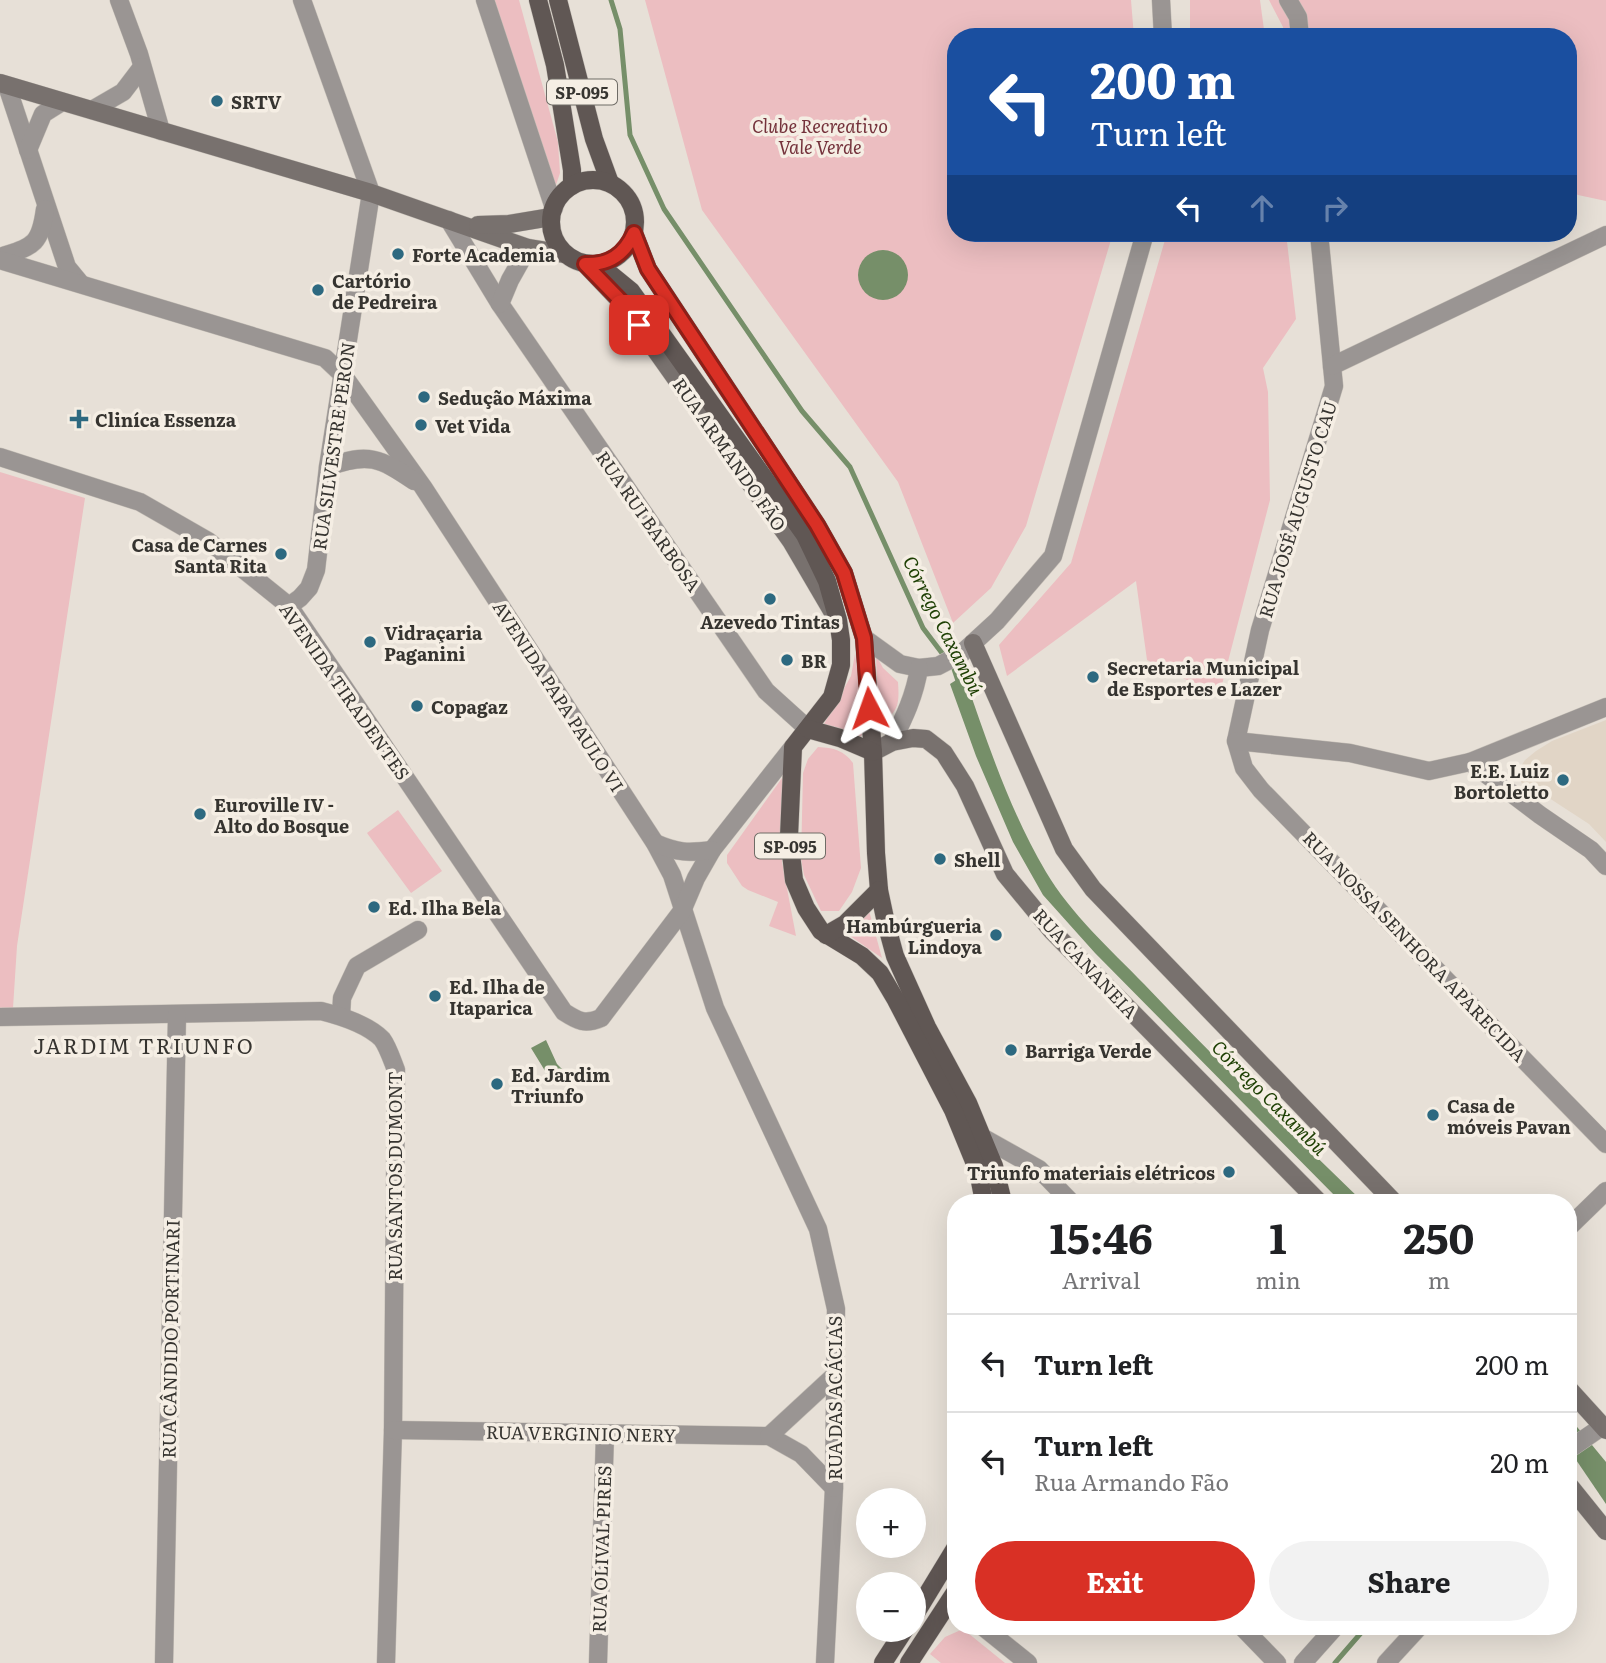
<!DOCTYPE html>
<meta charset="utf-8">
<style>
body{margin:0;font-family:Literata,serif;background:#f2f2f2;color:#202124;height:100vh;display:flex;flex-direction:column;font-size:26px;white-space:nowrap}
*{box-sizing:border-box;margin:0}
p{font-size:23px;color:#757577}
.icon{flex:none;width:38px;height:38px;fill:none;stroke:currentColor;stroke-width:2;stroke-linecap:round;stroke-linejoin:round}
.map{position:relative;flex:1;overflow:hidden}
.side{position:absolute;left:947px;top:1194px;width:630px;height:441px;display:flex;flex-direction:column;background:#fff;border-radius:28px;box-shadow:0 7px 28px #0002}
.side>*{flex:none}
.top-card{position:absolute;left:947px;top:28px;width:630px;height:214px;border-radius:28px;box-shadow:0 7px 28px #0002;background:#1a4fa0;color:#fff;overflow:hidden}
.buttons{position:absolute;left:856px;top:1488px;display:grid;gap:14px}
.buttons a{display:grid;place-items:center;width:70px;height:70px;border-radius:50%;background:#fff;box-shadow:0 7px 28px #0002;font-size:35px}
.pin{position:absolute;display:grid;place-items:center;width:60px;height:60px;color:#fff;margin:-30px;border-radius:14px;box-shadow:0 4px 10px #0006}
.me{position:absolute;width:77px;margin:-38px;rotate:356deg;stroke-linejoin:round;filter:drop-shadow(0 0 5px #0008)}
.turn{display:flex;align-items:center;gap:24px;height:147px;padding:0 28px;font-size:32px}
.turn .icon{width:91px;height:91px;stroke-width:2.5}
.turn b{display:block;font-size:49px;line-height:60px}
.lanes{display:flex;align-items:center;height:66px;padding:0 28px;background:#0003;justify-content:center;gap:35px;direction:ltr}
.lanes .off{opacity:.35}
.eta{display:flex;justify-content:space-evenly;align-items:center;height:119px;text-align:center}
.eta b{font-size:42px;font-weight:700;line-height:49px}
.action{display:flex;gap:14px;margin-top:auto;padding:14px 28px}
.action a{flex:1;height:80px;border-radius:42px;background:#d93025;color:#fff;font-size:28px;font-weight:700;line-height:80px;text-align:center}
.action a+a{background:#f2f2f2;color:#202124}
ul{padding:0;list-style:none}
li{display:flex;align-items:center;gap:21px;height:98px;padding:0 28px;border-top:2px solid #e0e0e0}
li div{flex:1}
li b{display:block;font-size:26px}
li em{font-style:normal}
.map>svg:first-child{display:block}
.built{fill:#e1d5c6}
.green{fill:#ecbec1}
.water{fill:#768f69}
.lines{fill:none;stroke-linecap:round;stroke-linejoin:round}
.stream{stroke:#768f69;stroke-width:5}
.street-casing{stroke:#c4beb6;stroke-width:19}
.secondary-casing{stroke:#c4beb6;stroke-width:19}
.primary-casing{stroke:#c4beb6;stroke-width:19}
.street{stroke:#9a9593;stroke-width:18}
.secondary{stroke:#78716e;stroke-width:18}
.primary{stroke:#605754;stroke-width:18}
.route-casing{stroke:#8d1f18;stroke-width:18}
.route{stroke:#d93025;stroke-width:12}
.poi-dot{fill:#2d6980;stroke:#f5eee4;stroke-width:2.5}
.labels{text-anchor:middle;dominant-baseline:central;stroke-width:7;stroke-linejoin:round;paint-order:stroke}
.shield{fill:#f5eee4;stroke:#6f6c66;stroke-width:2}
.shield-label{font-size:16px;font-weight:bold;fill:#363430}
.poi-label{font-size:18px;font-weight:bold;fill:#363430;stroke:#f5eee4;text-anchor:start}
.park-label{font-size:18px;font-style:italic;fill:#74323b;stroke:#f5eee4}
.street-label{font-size:18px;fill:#363430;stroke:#f5eee4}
.water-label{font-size:19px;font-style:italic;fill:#1d3f03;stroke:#f5eee4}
.quarter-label{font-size:21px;letter-spacing:2px;fill:#363430;stroke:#f5eee4}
</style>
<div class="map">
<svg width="1606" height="1663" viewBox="0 0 1606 1663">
<rect width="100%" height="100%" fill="#e7e0d7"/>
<path class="built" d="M1606,720V842L1589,824L1549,798L1523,785L1516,774L1525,760L1536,751L1552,741Z"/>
<g class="green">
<path d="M492,0H519L558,142L560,173L554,191Z"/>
<path d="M645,0H1131L1134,37H956V233H1113L1026,526L991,588L953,623L898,482L702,210Z"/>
<path d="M1190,0H1260L1265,37H1190Z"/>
<path d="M1269,0H1606V201L1578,195L1568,189V37H1284L1283,27Z"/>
<path d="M1167,233H1286L1296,319L1263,368L1268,392L1270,500L1219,696L1147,660L1136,581L1007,676L999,645L1071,563Z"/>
<path d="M0,472L85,498L17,946L13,1008H0Z"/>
<path d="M855,654L860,689L862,735L860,737L846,730L824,724L851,676Z"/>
<path d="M876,655L883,668L898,682C899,699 900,710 885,720L880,719L878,712Z"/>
<path d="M818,747C834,748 843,750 853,763L861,868L852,892L839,911H821L804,875L801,859L803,773L808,759Z"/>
<path d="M782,778H784L782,862L796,936L769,926L778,902L748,890L742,886L727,863V855Z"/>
<path d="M398,810L442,871L411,893L367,833Z"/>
<path d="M868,907L882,958L840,929Z"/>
<path d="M963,1629L1005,1663H941L930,1654L945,1637Z"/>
</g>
<g class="water">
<circle cx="883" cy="275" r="25"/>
<path d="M964,675C987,742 1010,811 1046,872C1071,914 1110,949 1144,984C1215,1059 1289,1130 1363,1202H1341L1095,953L1043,895L1013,842L976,756L950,684Z"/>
<path d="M546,1040L557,1064L564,1071L550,1079L531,1048Z"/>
<path d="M1568,1416L1606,1462V1504L1568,1448Z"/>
</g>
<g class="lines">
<g class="stream">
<path d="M611,0L620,29L630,135L664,209L802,411L850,467L923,628L954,669L959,684"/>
<path d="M1335,1663L1367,1626"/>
</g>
<g class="street-casing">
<g id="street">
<path d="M119,0L139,54L161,131"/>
<path d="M485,0L554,208"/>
<path d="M1161,0L1163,37"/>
<path d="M1288,0L1298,17L1300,37"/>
<path d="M7,86L67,267L81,284"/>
<path d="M92,110L123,92L142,67"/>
<path d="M28,150L43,114L62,102"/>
<path d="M449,220L500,304L766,691L808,729"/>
<path d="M1319,233L1334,386L1260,630L1236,741L1244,768L1261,790L1606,1144"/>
<path d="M0,257C33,246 40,246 45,209"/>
<path d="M0,260L325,358L343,375L423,487L655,843L672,875L715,1008L818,1229L836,1309L834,1488L825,1663"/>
<path d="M500,304L510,280L528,248"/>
<path d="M1332,366L1606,235"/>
<path d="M0,457L140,502L208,541L289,606L564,1012C578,1021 585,1025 601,1018L682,911L696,878L712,850L793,747"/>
<path d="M328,467C368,452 380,458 414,481"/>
<path d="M289,606L300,598L309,588L316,570L328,467L371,193L302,0"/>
<path d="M864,638L900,664L919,668L938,666L961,654L997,621L1053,556L1145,233"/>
<path d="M1236,741L1350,753L1429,771L1470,762L1540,815L1591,850L1606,866"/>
<path d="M892,742C904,718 915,695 919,668"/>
<path d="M1470,762L1606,707"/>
<path d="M655,843C678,853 688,853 712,850"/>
<path d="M341,1016L342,998L357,966L418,930"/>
<path d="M0,1017L321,1011C341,1016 367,1024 382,1039C388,1047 392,1060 396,1070L393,1430L386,1663"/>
<path d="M982,1137L1039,1169L1071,1202"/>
<path d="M1568,1228L1606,1191"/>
<path d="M393,1430L769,1436L801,1454L834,1488"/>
<path d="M769,1436L835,1375"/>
<path d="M1568,1450L1603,1426"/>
<path d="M982,1626L1028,1663"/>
<path d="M1241,1626L1277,1663"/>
<path d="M164,1663L177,1015"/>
<path d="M598,1663L605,1434"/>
<path d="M1303,1663L1336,1626"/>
<path d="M1386,1663L1420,1626"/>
</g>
</g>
<g class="secondary-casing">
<g id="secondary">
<path d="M0,83L371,193L528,248L565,254"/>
<path d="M478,225L509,224L551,217"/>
<path d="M585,264L623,304L791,541L832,611"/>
<path d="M973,643L1064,849L1093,889L1394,1202"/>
<path d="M873,752L892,742L913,738L926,739L944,753L965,786L1005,874L1052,931L1319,1202"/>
<path d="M1568,1388L1606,1430"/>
<path d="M1568,1484L1606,1531"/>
</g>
</g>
<g class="primary-casing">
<g id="primary">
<path d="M538,0L555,65L572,170V186"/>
<path d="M558,0L594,139L610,183"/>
<circle cx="593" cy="222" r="42"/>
<path d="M634,233L648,269L817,525L844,573L864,638L873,752L876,853L879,890L886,923L895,956L927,1027L968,1103L994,1166L1003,1202"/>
<path d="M598,264L631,291L805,535L827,581L838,620L841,640V665L832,697L793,747L789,836L794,880L806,908L821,931L862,956L880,973L896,1000L953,1110L978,1171L984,1202"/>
<path d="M808,729L840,738L873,752"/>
<path d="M826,935L845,924L879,890"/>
<path d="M914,1616L956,1547"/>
<path d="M883,1663L905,1629"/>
<path d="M909,1663L956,1591"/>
</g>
</g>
<use href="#street" class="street"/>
<use href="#secondary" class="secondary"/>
<use href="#primary" class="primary"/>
</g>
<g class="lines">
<g class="route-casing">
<path id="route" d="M639,325L624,304L585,264C609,265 624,255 634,233L648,269L817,525L844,573L864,638L869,708"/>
</g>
<use href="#route" class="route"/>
</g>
<g class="poi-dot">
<circle cx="217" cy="101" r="7"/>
<circle cx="398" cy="254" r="7"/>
<circle cx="318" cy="290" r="7"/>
<circle cx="424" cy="397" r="7"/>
<path d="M75.5 408.5h7v7h7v7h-7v7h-7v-7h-7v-7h7z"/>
<circle cx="421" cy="425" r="7"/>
<circle cx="281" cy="554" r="7"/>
<circle cx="770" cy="599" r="7"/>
<circle cx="370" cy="642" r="7"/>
<circle cx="787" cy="660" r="7"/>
<circle cx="1093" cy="677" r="7"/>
<circle cx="417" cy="706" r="7"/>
<circle cx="1563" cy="780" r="7"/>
<circle cx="200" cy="814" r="7"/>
<circle cx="940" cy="859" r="7"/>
<circle cx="374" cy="907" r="7"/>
<circle cx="996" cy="935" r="7"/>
<circle cx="435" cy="996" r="7"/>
<circle cx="1011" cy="1050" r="7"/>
<circle cx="497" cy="1084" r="7"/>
<circle cx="1433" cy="1115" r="7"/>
<circle cx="1229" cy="1172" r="7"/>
</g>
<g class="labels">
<g class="shield">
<rect x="547" y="79.5" width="70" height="25" rx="5"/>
<rect x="755" y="833.5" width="70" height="25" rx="5"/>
</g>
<g class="shield-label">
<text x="582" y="92">SP-095</text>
<text x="790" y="846">SP-095</text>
</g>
<g class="poi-label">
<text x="231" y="101">SRTV</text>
<text x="412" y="254">Forte Academia</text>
<text x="332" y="280">Cartório<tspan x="332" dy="21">de Pedreira</tspan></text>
<text x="438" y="397">Sedução Máxima</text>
<text x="95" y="419">Cliníca Essenza</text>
<text x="435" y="425">Vet Vida</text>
<text x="267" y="544" text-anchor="end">Casa de Carnes<tspan x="267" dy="21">Santa Rita</tspan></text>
<text x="770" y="621" text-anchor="middle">Azevedo Tintas</text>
<text x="384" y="632">Vidraçaria<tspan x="384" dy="21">Paganini</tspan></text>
<text x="801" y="660">BR</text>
<text x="1107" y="667">Secretaria Municipal<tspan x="1107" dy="21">de Esportes e Lazer</tspan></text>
<text x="431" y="706">Copagaz</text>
<text x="1549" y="770" text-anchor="end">E.E. Luiz<tspan x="1549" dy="21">Bortoletto</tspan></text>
<text x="214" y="804">Euroville IV -<tspan x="214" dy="21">Alto do Bosque</tspan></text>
<text x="954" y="859">Shell</text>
<text x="388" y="907">Ed. Ilha Bela</text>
<text x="982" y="925" text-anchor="end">Hambúrgueria<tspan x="982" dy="21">Lindoya</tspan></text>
<text x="449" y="986">Ed. Ilha de<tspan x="449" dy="21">Itaparica</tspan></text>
<text x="1025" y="1050">Barriga Verde</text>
<text x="511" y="1074">Ed. Jardim<tspan x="511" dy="21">Triunfo</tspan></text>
<text x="1447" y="1105">Casa de<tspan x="1447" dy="21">móveis Pavan</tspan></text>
<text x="1215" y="1172" text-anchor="end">Triunfo materiais elétricos</text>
</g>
<g class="park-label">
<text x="820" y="125">Clube Recreativo<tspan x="820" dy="21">Vale Verde</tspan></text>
</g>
<g class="street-label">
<text transform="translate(333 446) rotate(-82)">RUA SILVESTRE PERON</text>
<text transform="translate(730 454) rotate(55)">RUA ARMANDO FÃO</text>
<text transform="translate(1297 509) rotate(-73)">RUA JOSÉ AUGUSTO CAU</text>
<text transform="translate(649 521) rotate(55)">RUA RUI BARBOSA</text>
<text transform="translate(345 691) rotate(55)">AVENIDA TIRADENTES</text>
<text transform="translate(559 696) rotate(57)">AVENIDA PAPA PAULO VI</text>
<text transform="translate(1415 946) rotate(46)">RUA NOSSA SENHORA APARECIDA</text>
<text transform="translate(1086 963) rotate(47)">RUA CANANEIA</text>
<text transform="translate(394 1176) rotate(-90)">RUA SANTOS DUMONT</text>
<text transform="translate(170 1339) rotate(-89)">RUA CÂNDIDO PORTINARI</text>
<text transform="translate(834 1398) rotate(-90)">RUA DAS ACÁCIAS</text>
<text transform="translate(581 1433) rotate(1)">RUA VERGINIO NERY</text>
<text transform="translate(601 1549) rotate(-88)">RUA OLIVAL PIRES</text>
</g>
<g class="water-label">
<text transform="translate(944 625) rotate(63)">Córrego Caxambú</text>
<text transform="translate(1270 1097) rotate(45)">Córrego Caxambú</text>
</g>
<g class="quarter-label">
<text x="144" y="1044">JARDIM TRIUNFO</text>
</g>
</g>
</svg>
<div class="buttons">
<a>+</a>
<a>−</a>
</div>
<div class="pin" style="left:639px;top:325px;background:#d93025"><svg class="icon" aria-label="arrive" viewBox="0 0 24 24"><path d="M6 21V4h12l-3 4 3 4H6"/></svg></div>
<svg class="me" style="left:869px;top:708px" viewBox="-20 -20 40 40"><path d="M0-17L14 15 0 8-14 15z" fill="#d93025" stroke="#fff" stroke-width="4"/></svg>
<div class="top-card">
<div class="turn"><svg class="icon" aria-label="left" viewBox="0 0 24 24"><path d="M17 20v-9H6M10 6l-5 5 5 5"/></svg><div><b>200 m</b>Turn left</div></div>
<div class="lanes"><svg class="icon" aria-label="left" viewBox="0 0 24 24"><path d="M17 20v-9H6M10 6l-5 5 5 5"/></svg><svg class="icon off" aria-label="ahead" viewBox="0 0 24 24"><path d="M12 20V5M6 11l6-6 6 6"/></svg><svg class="icon off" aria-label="right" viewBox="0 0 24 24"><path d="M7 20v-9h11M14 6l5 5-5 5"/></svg></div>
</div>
<section class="side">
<div class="eta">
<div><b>15:46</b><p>Arrival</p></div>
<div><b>1</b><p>min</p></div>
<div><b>250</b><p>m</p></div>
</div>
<ul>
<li><svg class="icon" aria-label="left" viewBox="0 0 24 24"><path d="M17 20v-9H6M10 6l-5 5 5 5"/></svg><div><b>Turn left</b></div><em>200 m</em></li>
<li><svg class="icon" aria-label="left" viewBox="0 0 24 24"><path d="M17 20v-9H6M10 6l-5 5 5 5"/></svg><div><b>Turn left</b><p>Rua Armando Fão</p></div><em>20 m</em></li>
</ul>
<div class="action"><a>Exit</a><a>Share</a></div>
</section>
</div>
